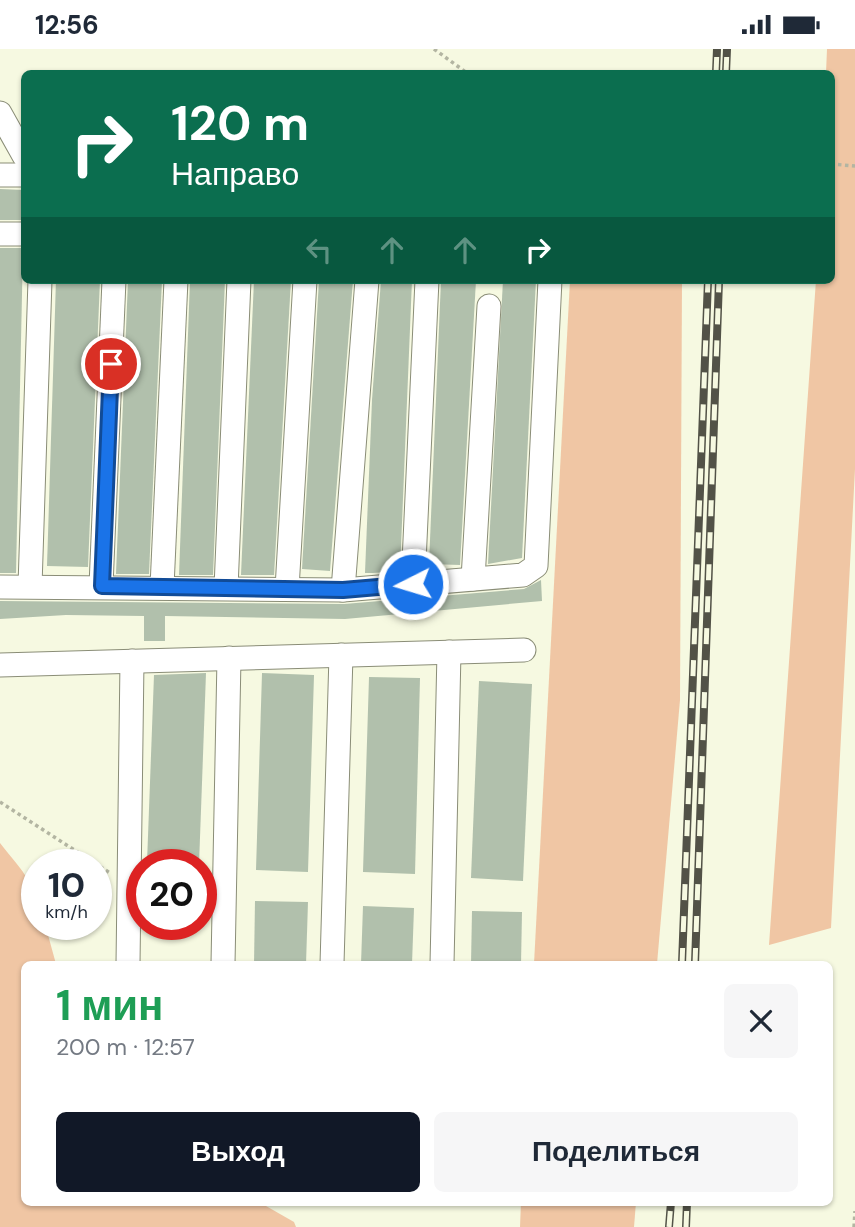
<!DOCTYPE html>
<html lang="ru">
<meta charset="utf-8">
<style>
body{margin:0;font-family:"DM Sans",sans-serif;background:#f6f6f7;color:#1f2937;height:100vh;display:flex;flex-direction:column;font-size:26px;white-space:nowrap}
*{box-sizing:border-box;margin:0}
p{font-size:23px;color:#747a83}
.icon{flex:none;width:38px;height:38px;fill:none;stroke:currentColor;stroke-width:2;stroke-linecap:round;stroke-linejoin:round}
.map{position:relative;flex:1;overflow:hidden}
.side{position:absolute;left:21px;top:912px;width:812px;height:245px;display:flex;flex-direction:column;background:#fff;border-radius:10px;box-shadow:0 2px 5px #0004}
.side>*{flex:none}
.hud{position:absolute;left:21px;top:21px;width:814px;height:214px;border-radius:10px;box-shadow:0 2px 5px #0004;background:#0b6e4f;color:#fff;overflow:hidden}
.speed{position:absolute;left:21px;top:800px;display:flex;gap:14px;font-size:35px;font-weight:700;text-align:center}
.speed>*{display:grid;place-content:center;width:91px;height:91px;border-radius:50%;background:#fff;box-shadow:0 2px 5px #0004;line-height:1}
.speed small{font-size:18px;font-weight:400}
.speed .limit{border:10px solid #d22;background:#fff;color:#111}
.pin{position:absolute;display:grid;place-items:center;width:60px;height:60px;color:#fff;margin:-30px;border:4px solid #fff;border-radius:50%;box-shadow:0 2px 7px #0007}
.me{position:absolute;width:77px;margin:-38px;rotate:265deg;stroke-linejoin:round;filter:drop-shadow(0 0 5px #0008)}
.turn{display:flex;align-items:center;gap:24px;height:147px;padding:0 35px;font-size:32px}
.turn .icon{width:91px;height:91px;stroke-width:2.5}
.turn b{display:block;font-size:49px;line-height:60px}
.lanes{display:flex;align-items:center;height:66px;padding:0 35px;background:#0003;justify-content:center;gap:35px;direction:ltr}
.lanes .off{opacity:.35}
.round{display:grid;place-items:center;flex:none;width:74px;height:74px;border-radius:10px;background:#f6f6f7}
.headline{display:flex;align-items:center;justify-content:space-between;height:119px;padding:0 35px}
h1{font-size:42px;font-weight:700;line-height:52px;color:#1e9e55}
.primary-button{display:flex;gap:14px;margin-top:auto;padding:14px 35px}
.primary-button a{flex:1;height:80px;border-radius:10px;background:#111827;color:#fff;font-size:28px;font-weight:700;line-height:80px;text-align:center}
.primary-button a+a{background:#f6f6f7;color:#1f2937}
.status{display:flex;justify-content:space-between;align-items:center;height:49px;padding:0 35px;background:#fff;direction:ltr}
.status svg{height:19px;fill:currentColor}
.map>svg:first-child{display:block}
.green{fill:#f0c6a4}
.building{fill:#b1c0ac}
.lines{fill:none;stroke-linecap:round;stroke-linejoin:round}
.minor-casing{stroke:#8a8d77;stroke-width:25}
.path{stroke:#b3b5a2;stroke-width:3.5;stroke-dasharray:3.5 3.5;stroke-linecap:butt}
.minor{stroke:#fff;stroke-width:23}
.rail-casing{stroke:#525247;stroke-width:8}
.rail{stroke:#f6f9e1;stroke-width:5;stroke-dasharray:16;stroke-linecap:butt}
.route-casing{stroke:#114b97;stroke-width:18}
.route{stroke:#1a73e8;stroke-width:12}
</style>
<div class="status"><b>12:56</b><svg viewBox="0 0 49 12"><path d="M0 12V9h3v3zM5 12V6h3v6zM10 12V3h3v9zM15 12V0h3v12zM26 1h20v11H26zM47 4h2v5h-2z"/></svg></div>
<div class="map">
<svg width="855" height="1178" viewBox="0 0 855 1178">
<rect width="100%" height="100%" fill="#f6f9e1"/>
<g class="green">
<path d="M827,0H855V420L831,879L769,896L816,231H831V24H826Z"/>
<path d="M570,231H682L680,651L657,915H534Z"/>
<path d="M0,794C25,826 37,833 37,875H45L56,915H24V1153H259L294,1173L296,1178H0Z"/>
<path d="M521,1153H636L634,1178H520Z"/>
</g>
<g class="building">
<path d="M0,140L24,141V171H0Z"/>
<path d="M0,199H23L16,524H0Z"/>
<path d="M56,231H100L88,518L47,517Z"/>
<path d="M128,231H162L149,525H116Z"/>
<path d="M190,231H225L213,526H179Z"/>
<path d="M254,231H291L274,526H241Z"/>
<path d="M319,231H353L330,522L302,520Z"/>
<path d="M381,231H412L400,522L373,524H365L372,351Z"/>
<path d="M441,231H476L460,516L429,515Z"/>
<path d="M503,231H536L522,509L488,515Z"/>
<path d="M541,531L542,552L345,570L165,567V592H144V567L66,566L0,570V552L344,555L524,540Z"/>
<path d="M206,624L199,816L147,814L154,626Z"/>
<path d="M262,624L314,626L308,823L256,821Z"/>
<path d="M369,628L420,629L415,825L363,823Z"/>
<path d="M479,632L532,635L523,832L471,829Z"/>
<path d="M255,852L308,853L306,915H254Z"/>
<path d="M363,857L414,859L412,915H361Z"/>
<path d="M472,862L522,863L521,915H471Z"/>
</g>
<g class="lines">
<g class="minor-casing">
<g id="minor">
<path d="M0,64L24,107"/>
<path d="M0,126H24"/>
<path d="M0,185H24"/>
<path d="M473,530L489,257"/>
<path d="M413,535L427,231"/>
<path d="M30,537L40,231"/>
<path d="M101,537L114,231"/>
<path d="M0,538L343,541L523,526L536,517L550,231"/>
<path d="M162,538L176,231"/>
<path d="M226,539L239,231"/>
<path d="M287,540L305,231"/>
<path d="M343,541L367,231"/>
<path d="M0,616L524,601"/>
<path d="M128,915L132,612"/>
<path d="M223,915L229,609"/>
<path d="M332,915L341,606"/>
<path d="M442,915L449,603"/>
</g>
</g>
<g class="path">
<path d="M434,0L467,24"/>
<path d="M831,115L855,117"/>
<path d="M0,753L110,824"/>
<path d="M854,1178L855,1162"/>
</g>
<use href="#minor" class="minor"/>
<g class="rail-casing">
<g id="rail">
<path d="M716,24L717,0"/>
<path d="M726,24L727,0"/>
<path d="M682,915L708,231"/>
<path d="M695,915L719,231"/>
<path d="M669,1178L671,1153"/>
<path d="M686,1178L687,1153"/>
</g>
</g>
<use href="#rail" class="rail"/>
</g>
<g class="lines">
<g class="route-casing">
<path id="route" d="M111,315L102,537L343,541L413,535"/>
</g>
<use href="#route" class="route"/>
</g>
</svg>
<div class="speed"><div>10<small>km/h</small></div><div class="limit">20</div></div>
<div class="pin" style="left:111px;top:315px;background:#d93025"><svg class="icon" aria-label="arrive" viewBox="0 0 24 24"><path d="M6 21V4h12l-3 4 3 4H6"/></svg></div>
<svg class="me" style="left:413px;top:535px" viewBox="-20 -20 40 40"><circle r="17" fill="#1a73e8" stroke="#fff" stroke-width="3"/><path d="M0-11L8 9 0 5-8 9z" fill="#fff"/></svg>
<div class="hud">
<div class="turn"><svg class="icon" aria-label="right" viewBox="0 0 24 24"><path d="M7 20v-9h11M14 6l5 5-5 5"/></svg><div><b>120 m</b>Направо</div></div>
<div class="lanes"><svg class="icon off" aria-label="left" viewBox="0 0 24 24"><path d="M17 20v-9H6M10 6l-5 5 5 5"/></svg><svg class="icon off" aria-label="ahead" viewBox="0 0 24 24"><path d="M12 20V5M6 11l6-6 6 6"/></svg><svg class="icon off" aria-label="ahead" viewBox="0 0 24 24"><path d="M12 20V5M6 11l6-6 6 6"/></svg><svg class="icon" aria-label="right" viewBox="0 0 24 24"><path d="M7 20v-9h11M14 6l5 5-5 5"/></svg></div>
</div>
<section class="side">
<div class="headline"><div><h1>1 мин</h1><p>200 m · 12:57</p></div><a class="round"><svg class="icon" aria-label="close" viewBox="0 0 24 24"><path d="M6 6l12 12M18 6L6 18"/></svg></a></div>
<div class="primary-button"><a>Выход</a><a>Поделиться</a></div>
</section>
</div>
